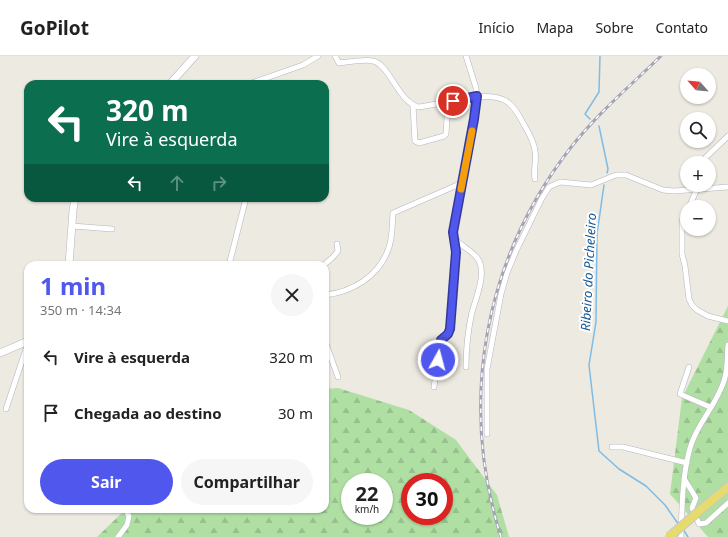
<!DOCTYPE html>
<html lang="pt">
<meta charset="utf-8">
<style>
body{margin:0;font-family:"Noto Sans",sans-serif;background:#f6f6f6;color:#222;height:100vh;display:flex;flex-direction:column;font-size:15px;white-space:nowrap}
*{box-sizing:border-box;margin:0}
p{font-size:13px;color:#767676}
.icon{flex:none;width:22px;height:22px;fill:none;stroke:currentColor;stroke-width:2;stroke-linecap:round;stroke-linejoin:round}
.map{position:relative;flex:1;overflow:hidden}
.side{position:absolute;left:24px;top:205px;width:305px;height:252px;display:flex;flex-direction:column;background:#fff;border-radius:12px;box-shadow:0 1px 3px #0004}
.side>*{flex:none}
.guide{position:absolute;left:24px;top:24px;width:305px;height:122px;border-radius:12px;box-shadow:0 1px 3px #0004;background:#0b6e4f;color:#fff;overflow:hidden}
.needle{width:26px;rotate:297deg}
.controls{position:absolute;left:680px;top:12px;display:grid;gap:8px}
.controls a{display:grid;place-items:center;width:36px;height:36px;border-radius:50%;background:#fff;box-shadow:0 1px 3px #0004;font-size:20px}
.speed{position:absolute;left:341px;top:417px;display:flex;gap:8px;font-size:20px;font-weight:700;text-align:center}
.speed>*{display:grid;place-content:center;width:52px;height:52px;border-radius:50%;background:#fff;box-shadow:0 1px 3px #0004;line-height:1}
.speed small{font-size:10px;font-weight:400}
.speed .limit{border:6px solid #d22;background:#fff;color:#111}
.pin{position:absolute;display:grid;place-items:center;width:34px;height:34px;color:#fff;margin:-17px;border:2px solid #fff;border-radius:50%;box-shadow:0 1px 4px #0007}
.me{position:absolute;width:44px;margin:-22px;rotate:7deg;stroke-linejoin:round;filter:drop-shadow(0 0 3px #0008)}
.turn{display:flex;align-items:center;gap:14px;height:84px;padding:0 16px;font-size:18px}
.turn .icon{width:52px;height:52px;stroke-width:2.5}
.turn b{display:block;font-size:28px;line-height:34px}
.lanes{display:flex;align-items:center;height:38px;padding:0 16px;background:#0003;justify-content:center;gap:20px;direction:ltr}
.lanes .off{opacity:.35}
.round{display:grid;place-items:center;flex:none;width:42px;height:42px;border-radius:21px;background:#f6f6f6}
.head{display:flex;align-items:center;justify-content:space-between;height:68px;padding:0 16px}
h1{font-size:24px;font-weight:700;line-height:30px;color:#5057ec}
.primary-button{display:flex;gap:8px;margin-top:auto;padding:8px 16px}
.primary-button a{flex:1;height:46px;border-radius:24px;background:#5057ec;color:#fff;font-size:16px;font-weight:700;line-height:46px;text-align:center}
.primary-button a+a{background:#f6f6f6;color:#222}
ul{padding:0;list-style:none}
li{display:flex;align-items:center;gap:12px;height:56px;padding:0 16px}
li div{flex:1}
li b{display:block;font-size:15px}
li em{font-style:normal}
header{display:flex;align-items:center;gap:24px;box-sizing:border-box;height:56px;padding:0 20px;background:#fff;border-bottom:1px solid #e0e0e0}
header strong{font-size:19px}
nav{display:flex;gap:22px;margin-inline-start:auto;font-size:14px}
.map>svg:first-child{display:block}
.forest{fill:url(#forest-firs);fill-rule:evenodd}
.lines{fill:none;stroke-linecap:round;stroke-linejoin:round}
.stream{stroke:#7ebce6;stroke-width:1.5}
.street-casing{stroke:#b5b5bf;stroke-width:6}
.secondary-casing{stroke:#b5b5bf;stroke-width:8}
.primary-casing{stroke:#c8c8c8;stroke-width:10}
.street{stroke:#fff;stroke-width:5}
.secondary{stroke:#fff;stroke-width:7}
.primary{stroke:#e6db6e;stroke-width:8}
.rail-casing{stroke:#a4a4b6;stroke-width:3}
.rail{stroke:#fff;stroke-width:1.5;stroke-dasharray:4.5;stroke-linecap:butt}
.primary-bridge-casing{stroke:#c8c8c8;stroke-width:10;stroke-linecap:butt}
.primary-bridge{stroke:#e6db6e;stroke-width:8}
.route-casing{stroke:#343999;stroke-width:10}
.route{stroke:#5057ec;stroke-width:7}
.slow{stroke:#f59e0b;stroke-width:7}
.labels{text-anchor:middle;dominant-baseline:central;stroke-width:4;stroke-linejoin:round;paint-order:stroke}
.water-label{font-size:13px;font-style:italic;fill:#195995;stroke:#fff}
</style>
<header>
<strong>GoPilot</strong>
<nav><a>Início</a><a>Mapa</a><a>Sobre</a><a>Contato</a></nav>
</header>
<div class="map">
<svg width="728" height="481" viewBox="0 0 728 481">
<defs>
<pattern id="forest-firs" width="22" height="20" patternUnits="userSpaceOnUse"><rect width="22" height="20" fill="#afdfa3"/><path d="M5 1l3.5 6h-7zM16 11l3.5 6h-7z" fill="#97c08d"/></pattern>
</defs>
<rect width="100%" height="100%" fill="#edeae1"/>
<g class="forest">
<path d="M728,250V481H708L670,438L682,342Z"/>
<path d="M338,332L409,354L456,384L497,439L509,481H97L126,453H325V333ZM350,426H384V460H350ZM410,426H444V460H410Z"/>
</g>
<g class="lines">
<g class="stream">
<path d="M590,63L585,58L599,36L600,0"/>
<path d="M599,70L608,113L607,117"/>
<path d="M604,129L597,178L596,266L589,309L599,395L619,413L646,430L665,449L679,469"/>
<path d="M683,473L688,481"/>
</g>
<g class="street-casing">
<g id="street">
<path d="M335,0L339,7C347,6 366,3 373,5C390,9 397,44 418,51C442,49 485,33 506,45C514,50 519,59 523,67C528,76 534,85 535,95C537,104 533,114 535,123"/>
<path d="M249,28L303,9L318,0"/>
<path d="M413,49L415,85L419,87L444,80L446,78L448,46"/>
<path d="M700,107L728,80"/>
<path d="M689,151L697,133L695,129"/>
<path d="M687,155L682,165V198L685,210L689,243L692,249L697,254L708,260L728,265"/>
<path d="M72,170L112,173"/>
<path d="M455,183C462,191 472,194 478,203C487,217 476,242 472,256C468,274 466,293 466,311"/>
<path d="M229,209L246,142"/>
<path d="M324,209L333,201L338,195L337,188"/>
<path d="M325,239C352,236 378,221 388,194C393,182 392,169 393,157L462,127"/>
<path d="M325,285L338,321"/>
<path d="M689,311L680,338L710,351"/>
<path d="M434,331L441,284L449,278L450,273L456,196L453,176L477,44L476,32L466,0"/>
<path d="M6,353L27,290L25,286"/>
<path d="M487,378V313L501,238L507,217L516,195L541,144L549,131L560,126L591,129L616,119H626L663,134L674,135L728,131"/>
<path d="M612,391H623L687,407"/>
<path d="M685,424L696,442L692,452L699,468L706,467L728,447"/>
<path d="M118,481L127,469L129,460L125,453"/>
<path d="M681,481C682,453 682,423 689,396C695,370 716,350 724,325C728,313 727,301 728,289"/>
</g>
</g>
<g class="secondary-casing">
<g id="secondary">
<path d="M170,28L195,0"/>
<path d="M69,209L73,154L75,142"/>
<path d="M0,297L28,285"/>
</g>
</g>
<g class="primary-casing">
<path id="primary" d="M705,450L728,431"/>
</g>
<use href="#street" class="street"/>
<use href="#secondary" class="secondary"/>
<use href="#primary" class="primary"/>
<g class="rail-casing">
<path id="rail" d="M501,481C458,345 484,202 572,90C598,57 631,29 661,0"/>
</g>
<use href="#rail" class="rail"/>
<g class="primary-bridge-casing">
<path id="primary-bridge" d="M669,481L705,450"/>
</g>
<use href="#primary-bridge" class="primary-bridge"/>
</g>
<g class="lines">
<g class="route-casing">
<path id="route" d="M438,304L441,284L448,278L450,273L456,196L453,176L474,63L477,40L453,45"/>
</g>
<use href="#route" class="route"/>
<path class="slow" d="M461,133L472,75"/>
</g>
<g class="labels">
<g class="water-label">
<text transform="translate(588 216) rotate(-87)">Ribeiro do Picheleiro</text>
</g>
</g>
</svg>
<div class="controls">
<a><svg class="needle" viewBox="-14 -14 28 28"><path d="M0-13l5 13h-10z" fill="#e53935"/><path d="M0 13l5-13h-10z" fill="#767676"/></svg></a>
<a><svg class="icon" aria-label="search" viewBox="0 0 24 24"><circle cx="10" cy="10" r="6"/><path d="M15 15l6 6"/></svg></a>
<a>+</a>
<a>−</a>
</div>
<div class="speed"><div>22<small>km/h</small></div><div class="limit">30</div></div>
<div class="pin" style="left:453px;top:45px;background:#d93025"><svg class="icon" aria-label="arrive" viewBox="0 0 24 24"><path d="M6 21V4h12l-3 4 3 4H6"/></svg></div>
<svg class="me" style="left:438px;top:304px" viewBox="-20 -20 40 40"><circle r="17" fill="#5057ec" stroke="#fff" stroke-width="3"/><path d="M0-11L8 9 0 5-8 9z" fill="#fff"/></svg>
<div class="guide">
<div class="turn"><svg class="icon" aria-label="left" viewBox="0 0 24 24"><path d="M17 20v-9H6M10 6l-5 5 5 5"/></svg><div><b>320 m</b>Vire à esquerda</div></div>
<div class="lanes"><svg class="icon" aria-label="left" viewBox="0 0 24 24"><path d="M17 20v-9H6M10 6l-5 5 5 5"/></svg><svg class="icon off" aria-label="ahead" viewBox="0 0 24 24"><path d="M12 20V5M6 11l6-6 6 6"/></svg><svg class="icon off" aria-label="right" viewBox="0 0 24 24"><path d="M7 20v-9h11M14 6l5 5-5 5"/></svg></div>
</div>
<section class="side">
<div class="head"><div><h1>1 min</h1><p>350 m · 14:34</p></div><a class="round"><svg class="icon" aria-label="close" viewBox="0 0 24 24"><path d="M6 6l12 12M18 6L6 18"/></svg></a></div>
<ul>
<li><svg class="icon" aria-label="left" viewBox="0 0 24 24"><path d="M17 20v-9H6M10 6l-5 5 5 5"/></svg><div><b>Vire à esquerda</b></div><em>320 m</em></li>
<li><svg class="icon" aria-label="arrive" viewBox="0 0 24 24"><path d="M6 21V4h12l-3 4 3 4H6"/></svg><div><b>Chegada ao destino</b></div><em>30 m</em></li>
</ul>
<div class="primary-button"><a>Sair</a><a>Compartilhar</a></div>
</section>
</div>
